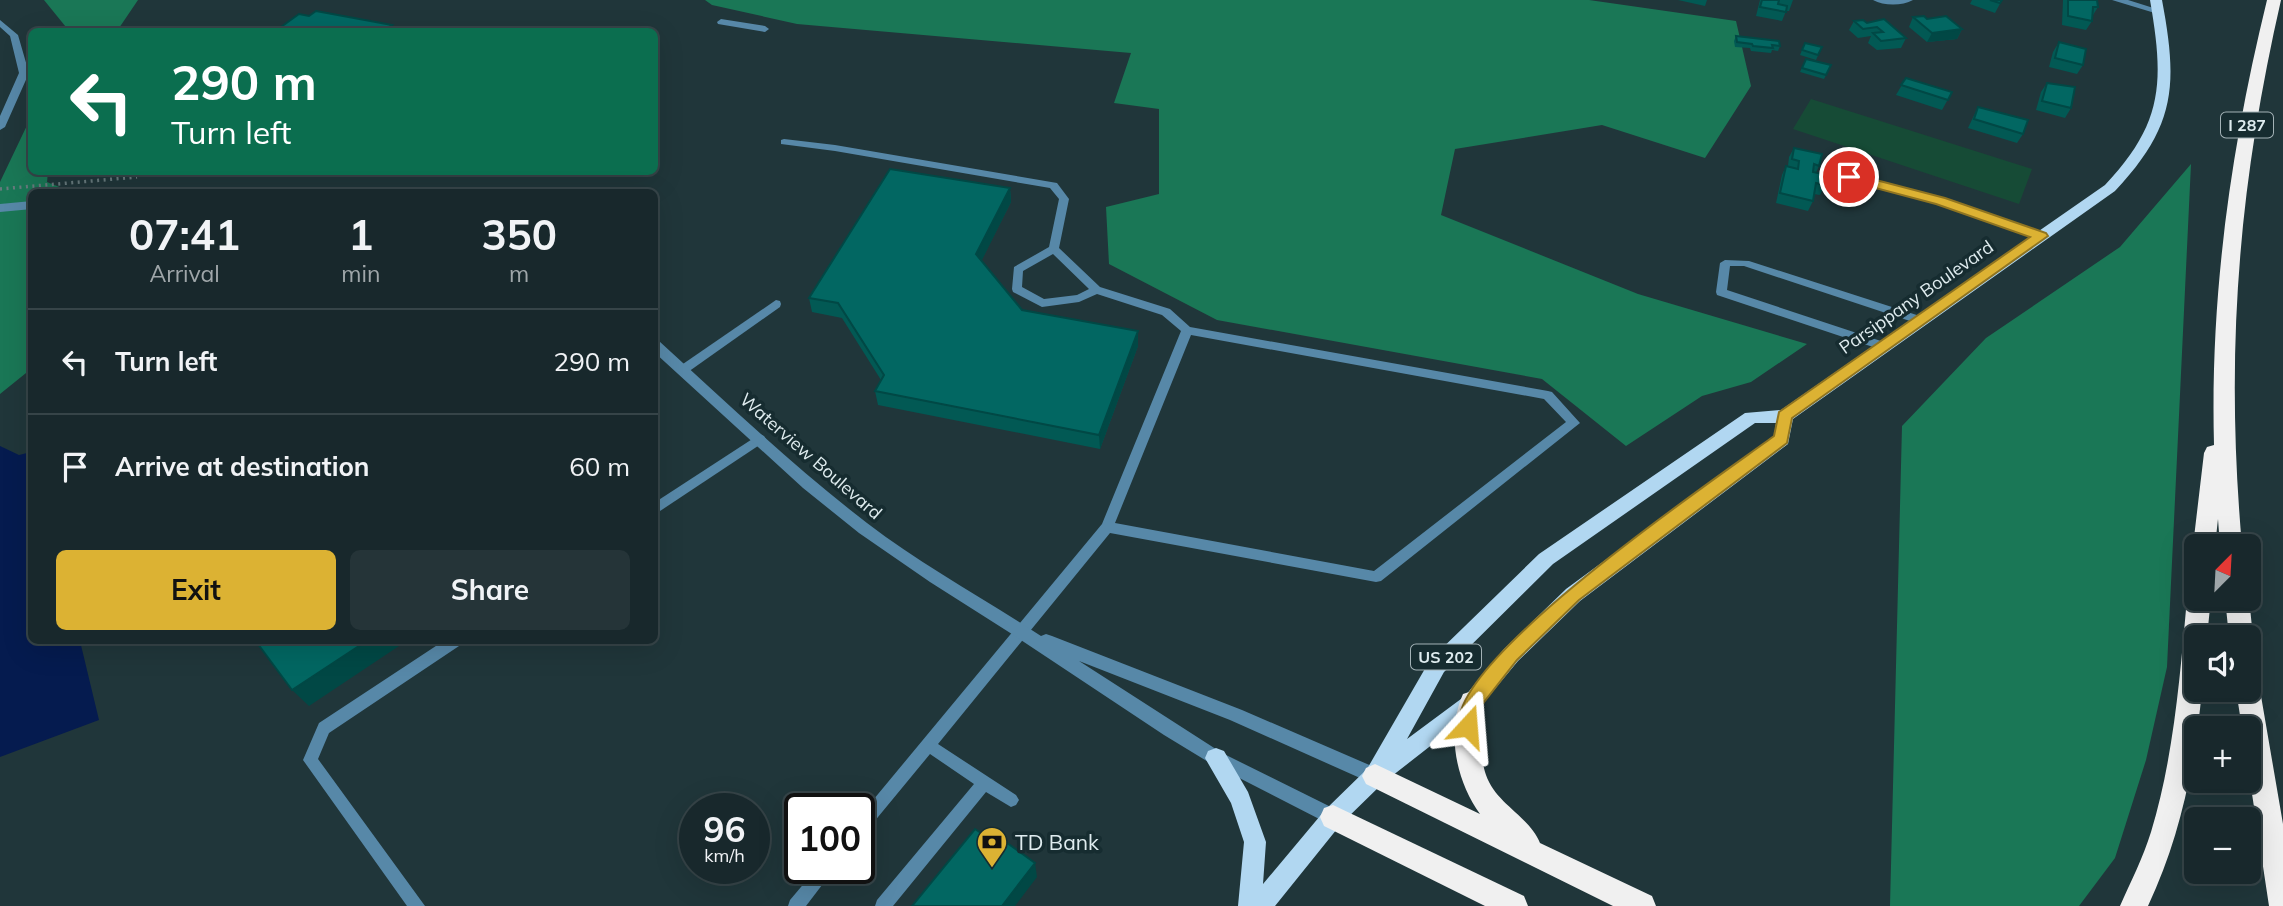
<!DOCTYPE html>
<meta charset="utf-8">
<style>
body{margin:0;font-family:Mulish,sans-serif;background:#253438;color:#f1f3f6;height:100vh;display:flex;flex-direction:column;font-size:26px;white-space:nowrap}
*{box-sizing:border-box;margin:0}
p{font-size:23px;color:#9fa6a9}
.icon{flex:none;width:38px;height:38px;fill:none;stroke:currentColor;stroke-width:2;stroke-linecap:round;stroke-linejoin:round}
.map{position:relative;flex:1;overflow:hidden}
.details{position:absolute;left:28px;top:189px;width:630px;height:455px;display:flex;flex-direction:column;background:#18282c;border-radius:10px;box-shadow:0 7px 28px #0002,0 0 0 2px #364448}
.details>*{flex:none}
.banner{position:absolute;left:28px;top:28px;width:630px;height:147px;border-radius:10px;box-shadow:0 7px 28px #0002,0 0 0 2px #364448;background:#0b6e4f;color:#fff;overflow:hidden}
.needle{width:46px;rotate:24deg}
.fabs{position:absolute;left:2184px;top:534px;display:grid;gap:14px}
.fabs a{display:grid;place-items:center;width:77px;height:77px;border-radius:10px;background:#18282c;box-shadow:0 7px 28px #0002,0 0 0 2px #364448;font-size:35px}
.speed{position:absolute;left:679px;top:793px;display:flex;gap:14px;font-size:35px;font-weight:700;text-align:center}
.speed>*{display:grid;place-content:center;width:91px;height:91px;border-radius:50%;background:#18282c;box-shadow:0 7px 28px #0002,0 0 0 2px #364448;line-height:1}
.speed small{font-size:18px;font-weight:400}
.speed .limit{border:4px solid #111;border-radius:10px;background:#fff;color:#111}
.pin{position:absolute;display:grid;place-items:center;width:60px;height:60px;color:#fff;margin:-30px;border:4px solid #fff;border-radius:50%;box-shadow:0 2px 7px #0007}
.me{position:absolute;width:77px;margin:-38px;rotate:19deg;stroke-linejoin:round;filter:drop-shadow(0 0 5px #0008)}
.turn{display:flex;align-items:center;gap:24px;height:147px;padding:0 28px;font-size:32px}
.turn .icon{width:91px;height:91px;stroke-width:2.5}
.turn b{display:block;font-size:49px;line-height:60px}
.eta{display:flex;justify-content:space-evenly;align-items:center;height:119px;text-align:center}
.eta b{font-size:42px;font-weight:700;line-height:49px}
.action{display:flex;gap:14px;margin-top:auto;padding:14px 28px}
.action a{flex:1;height:80px;border-radius:10px;background:#dcb233;color:#111;font-size:28px;font-weight:700;line-height:80px;text-align:center}
.action a+a{background:#253438;color:#f1f3f6}
ul{padding:0;list-style:none}
li{display:flex;align-items:center;gap:21px;height:105px;padding:0 28px;border-top:2px solid #364448}
li div{flex:1}
li b{display:block;font-size:26px}
li em{font-style:normal}
.map>svg:first-child{display:block}
.green{fill:#164b36}
.forest{fill:#1a7756}
.water{fill:#051b4f}
.lines{fill:none;stroke-linecap:round;stroke-linejoin:round}
.path{stroke:#687b7e;stroke-width:3.5;stroke-dasharray:2 4.5;stroke-linecap:butt}
.service{fill:#5788a8;fill-rule:evenodd}
.minor{fill:#5788a8;fill-rule:evenodd}
.tertiary{fill:#5788a8;fill-rule:evenodd}
.primary{fill:#b1d7f1;fill-rule:evenodd}
.motorway{fill:#f0f0f0;fill-rule:evenodd}
.wall{fill:#025954}
.shaded-wall{fill:#014845}
.building{fill:#026762;stroke:#014845;stroke-width:2}
.route{fill:#dcb233;stroke:#8f7421;stroke-width:2}
.labels{text-anchor:middle;dominant-baseline:central;stroke-width:7;stroke-linejoin:round;paint-order:stroke}
.shield{fill:#162c30;stroke:#a3b2b6;stroke-width:2}
.shield-label{font-size:16px;font-weight:bold;fill:#dfecef}
.street-label{font-size:18px;fill:#dfecef;stroke:#162c30}
.near-poi-label{font-size:21px;fill:#dfecef;stroke:#162c30;text-anchor:start}
</style>
<div class="map">
<svg width="2283" height="906" viewBox="0 0 2283 906">
<rect width="100%" height="100%" fill="#20363a"/>
<path class="green" d="M1811,99L2032,169L2019,204L1793,129Z"/>
<g class="forest">
<path d="M44,0H138L117,31L70,32Z"/>
<path d="M705,0H1589L1736,21L1751,86L1705,158L1602,125L1455,149L1441,215L1638,294L1807,344L1751,382L1702,396L1626,446L1542,379L1217,320L1109,264L1106,207L1159,194V109L1114,103L1131,53L797,24L712,5Z"/>
<path d="M31,117L32,172H48L47,182L72,192H32L31,369L0,394V182Z"/>
<path d="M2191,164L2167,667L2146,760L2115,858L2079,906H1890L1902,426L1986,338L2120,247Z"/>
</g>
<path class="water" d="M0,446L19,455L31,452L32,640L80,641L99,720L0,757Z"/>
<g class="lines">
<path class="path" d="M0,189L137,177"/>
<g class="service">
<path d="M721,19L765,26L769,29L765,32L718,24L717,22Z"/>
<path d="M0,20L18,35L29,73L5,127L0,130V116L19,73L10,36L0,27Z"/>
<path d="M784,139L835,145L1057,183L1069,199L1059,248L1100,287L1170,309L1190,327L1548,391L1552,392L1580,423L1381,581L1376,582L1110,533L938,744L1016,795L1019,800L1016,805L1011,807L986,792L893,906H875L877,900L974,784L930,754L864,834L859,836V817L1102,524L1181,331L1162,315L1097,294L1079,302L1042,307L1013,292L1012,289L1014,267L1049,247L1059,199L1050,188L835,151L781,144V140ZM1053,254L1089,289L1077,295L1044,299L1022,287L1023,271ZM1191,335L1544,399L1566,422L1374,571L1115,523Z"/>
<path d="M1823,167L1944,199L2045,234L2046,236L2041,239L2037,238L1936,203L1820,172V168Z"/>
<path d="M1725,260L1749,261L1926,318L1928,321L1922,325L1744,266H1730L1727,290L1890,344L1892,347L1890,350H1882L1717,295L1716,292L1720,263Z"/>
<path d="M776,300L780,301L781,304L780,307L688,372H680L678,369L680,366Z"/>
<path d="M760,434L764,436L766,439L764,442L654,515V503Z"/>
<path d="M445,640H464L462,644L329,733L318,759L425,906H407L303,760L319,723Z"/>
<path d="M817,868H835L806,906H788L790,900Z"/>
</g>
<g class="minor">
<path d="M1873,0H1913C1902,6 1884,6 1873,0Z"/>
<path d="M2112,0H2128L2163,11L2158,14Z"/>
</g>
<g class="tertiary">
<path d="M32,201V209L0,212V204Z"/>
<path d="M654,340L659,341C727,403 794,467 867,523C922,565 983,598 1041,636L1046,634L1052,636L1242,710L1381,770L1384,776L1381,782L1375,784L1369,782L1230,720L1079,661L1222,753L1339,811L1342,817L1339,823L1333,825L1327,823L1210,763L1164,735L1015,636L930,582L859,533L803,488L654,352Z"/>
</g>
<path class="primary" d="M2150,0H2162C2178,85 2176,126 2115,191L1793,419L1788,444L1580,601L1518,661L1479,708L1383,783L1341,824L1275,906H1238L1244,842L1231,803L1205,758L1208,751L1216,748L1224,751L1248,792L1266,842L1263,884L1325,810L1367,769L1430,660L1539,554L1745,413L1781,410L2105,185C2164,123 2164,81 2150,0ZM1755,423H1776L1774,436L1566,589L1504,649L1465,696L1407,739L1444,672L1553,564Z"/>
<g class="motorway">
<path d="M2267,0H2281C2238,189 2225,353 2242,546H2220L2218,519L2215,546H2196V552L2193,546L2204,453L2207,447L2214,445C2210,294 2231,147 2267,0Z"/>
<path d="M2196,589V598H2211L2207,637H2196V690H2202C2195,763 2181,836 2148,906H2120C2131,881 2143,858 2151,832C2174,756 2180,676 2187,598L2191,591Z"/>
<path d="M2225,598H2249L2253,637L2249,644V637H2229Z"/>
<path d="M2249,680L2257,682L2260,690L2283,824V906H2269L2249,774V728H2242L2236,690H2249Z"/>
<path d="M1472,691L1481,694C1489,712 1476,748 1486,775C1496,804 1529,816 1540,843L1652,896L1656,906H1613L1366,784L1362,776L1366,768L1375,764L1480,814C1456,781 1446,732 1463,694Z"/>
<path d="M1333,805L1524,896L1528,906H1485L1324,826L1320,817L1324,808Z"/>
</g>
</g>
<g class="wall">
<path d="M1678,0H1707L1705,6Z"/>
<path d="M1760,0H1793L1789,11H1786L1782,21L1756,16Z"/>
<path d="M1972,0H2002L1995,13L1970,4Z"/>
<path d="M2063,0H2097L2098,7L2093,15L2092,21L2086,30L2062,25Z"/>
<path d="M1913,17L1927,19L1962,29L1957,39L1927,42L1909,27Z"/>
<path d="M1854,21L1867,23L1906,38L1901,48L1877,50L1868,43L1871,36L1858,38L1849,30Z"/>
<path d="M1736,36L1780,46L1778,51L1772,50L1771,53L1751,51L1750,48L1735,47L1734,41Z"/>
<path d="M2059,42L2083,65L2077,74L2049,67L2053,52Z"/>
<path d="M1805,43L1822,47L1816,60L1800,55Z"/>
<path d="M1806,59L1831,65L1824,79L1800,72Z"/>
<path d="M1906,78L1952,92L1942,110L1896,95Z"/>
<path d="M2047,83L2071,108L2065,118L2036,110L2041,92Z"/>
<path d="M1978,107L2023,134L2017,143L1968,128Z"/>
<path d="M1794,148L1819,166L1816,173L1825,185L1820,195L1814,194L1813,201L1808,211L1776,203L1782,175L1786,166H1788L1789,157Z"/>
<path d="M1010,188L1011,202L981,261L1022,310L1138,331V346L1100,449L878,405L875,391L881,380L842,318L812,312L809,298Z"/>
</g>
<g class="shaded-wall">
<path d="M392,25L395,32L386,29Z"/>
<path d="M1962,29L1957,39L1927,42L1932,33Z"/>
<path d="M1010,188L1011,202L978,268L976,254Z"/>
<path d="M1138,331V346L1100,449L1099,435Z"/>
<path d="M368,640H408L309,706L292,690Z"/>
<path d="M1035,863L1037,877L1015,906H1002Z"/>
</g>
<g class="building">
<path d="M1762,0H1779L1778,4L1787,6L1786,12L1760,7Z"/>
<path d="M1990,0H2002L2000,3Z"/>
<path d="M2068,0H2097L2098,7H2093L2092,21L2068,16Z"/>
<path d="M316,11L392,25L386,29L398,32H274L299,14L309,16Z"/>
<path d="M1924,16L1927,19L1946,16L1962,29L1932,33L1913,17Z"/>
<path d="M1884,19L1906,38L1881,41L1873,33L1883,32L1877,27L1863,29L1854,21L1863,20L1867,23Z"/>
<path d="M1736,36L1779,41L1780,46L1772,45L1773,48L1753,46L1752,44L1737,42Z"/>
<path d="M2059,42L2086,49L2083,65L2055,58Z"/>
<path d="M1805,43L1822,47L1818,55L1802,50Z"/>
<path d="M1806,59L1831,65L1826,75L1802,68Z"/>
<path d="M1906,78L1952,92L1948,100L1901,85Z"/>
<path d="M2047,83L2075,87L2071,108L2042,101Z"/>
<path d="M1978,107L2028,120L2023,134L1974,119Z"/>
<path d="M1794,148L1822,154L1819,166L1814,164L1813,172L1827,175L1825,185L1816,183L1813,201L1780,193L1786,166L1798,169L1799,161L1792,159Z"/>
<path d="M890,169L1010,188L976,254L1022,310L1138,331L1099,435L875,391L884,375L838,303L809,298Z"/>
<path d="M255,640H368L292,690Z"/>
<path d="M975,829L999,845L1003,840L1035,863L1002,906H912Z"/>
</g>
<path class="route" d="M1849,173L1945,198L2046,233L2048,236L1792,418L1787,443L1579,600L1517,660L1481,706L1474,732L1468,735L1461,732C1432,670 1724,473 1774,436L1779,412L2030,237L1936,204L1845,180L1843,177Z"/>
<defs>
<g id="bank-pin" transform="scale(1.575)"><path d="M0 17L-7.5 6A9.5 9.5 0 1 1 7.5 6Z" fill="#dcb233" stroke="#162c30"/><path d="M-6-4H6V4H-6ZM0-2.3a2.3 2.3 0 1 0 0 4.6a2.3 2.3 0 1 0 0-4.6Z" fill="#111"/></g>
</defs>
<g fill-rule="evenodd">
<use href="#bank-pin" x="992" y="842"/>
</g>
<g class="labels">
<g class="shield">
<rect x="2221" y="112.5" width="52" height="25" rx="5"/>
<rect x="1411" y="644.5" width="70" height="25" rx="5"/>
</g>
<g class="shield-label">
<text x="2247" y="125">I 287</text>
<text x="1446" y="657">US 202</text>
</g>
<g class="street-label">
<text transform="translate(1916 297) rotate(-35)">Parsippany Boulevard</text>
<text transform="translate(811 456) rotate(41)">Waterview Boulevard</text>
</g>
<g class="near-poi-label">
<text x="1015" y="842">TD Bank</text>
</g>
</g>
</svg>
<div class="fabs">
<a><svg class="needle" viewBox="-14 -14 28 28"><path d="M0-13l5 13h-10z" fill="#e53935"/><path d="M0 13l5-13h-10z" fill="#9fa6a9"/></svg></a>
<a><svg class="icon" aria-label="sound" viewBox="0 0 24 24"><path d="M4 9h4l5-4v14l-5-4H4zM17 9q2 3 0 6"/></svg></a>
<a>+</a>
<a>−</a>
</div>
<div class="speed"><div>96<small>km/h</small></div><div class="limit">100</div></div>
<div class="pin" style="left:1849px;top:177px;background:#d93025"><svg class="icon" aria-label="arrive" viewBox="0 0 24 24"><path d="M6 21V4h12l-3 4 3 4H6"/></svg></div>
<svg class="me" style="left:1468px;top:726px" viewBox="-20 -20 40 40"><path d="M0-17L14 15 0 8-14 15z" fill="#dcb233" stroke="#fff" stroke-width="4"/></svg>
<div class="banner">
<div class="turn"><svg class="icon" aria-label="left" viewBox="0 0 24 24"><path d="M17 20v-9H6M10 6l-5 5 5 5"/></svg><div><b>290 m</b>Turn left</div></div>
</div>
<section class="details">
<div class="eta">
<div><b>07:41</b><p>Arrival</p></div>
<div><b>1</b><p>min</p></div>
<div><b>350</b><p>m</p></div>
</div>
<ul>
<li><svg class="icon" aria-label="left" viewBox="0 0 24 24"><path d="M17 20v-9H6M10 6l-5 5 5 5"/></svg><div><b>Turn left</b></div><em>290 m</em></li>
<li><svg class="icon" aria-label="arrive" viewBox="0 0 24 24"><path d="M6 21V4h12l-3 4 3 4H6"/></svg><div><b>Arrive at destination</b></div><em>60 m</em></li>
</ul>
<div class="action"><a>Exit</a><a>Share</a></div>
</section>
</div>
